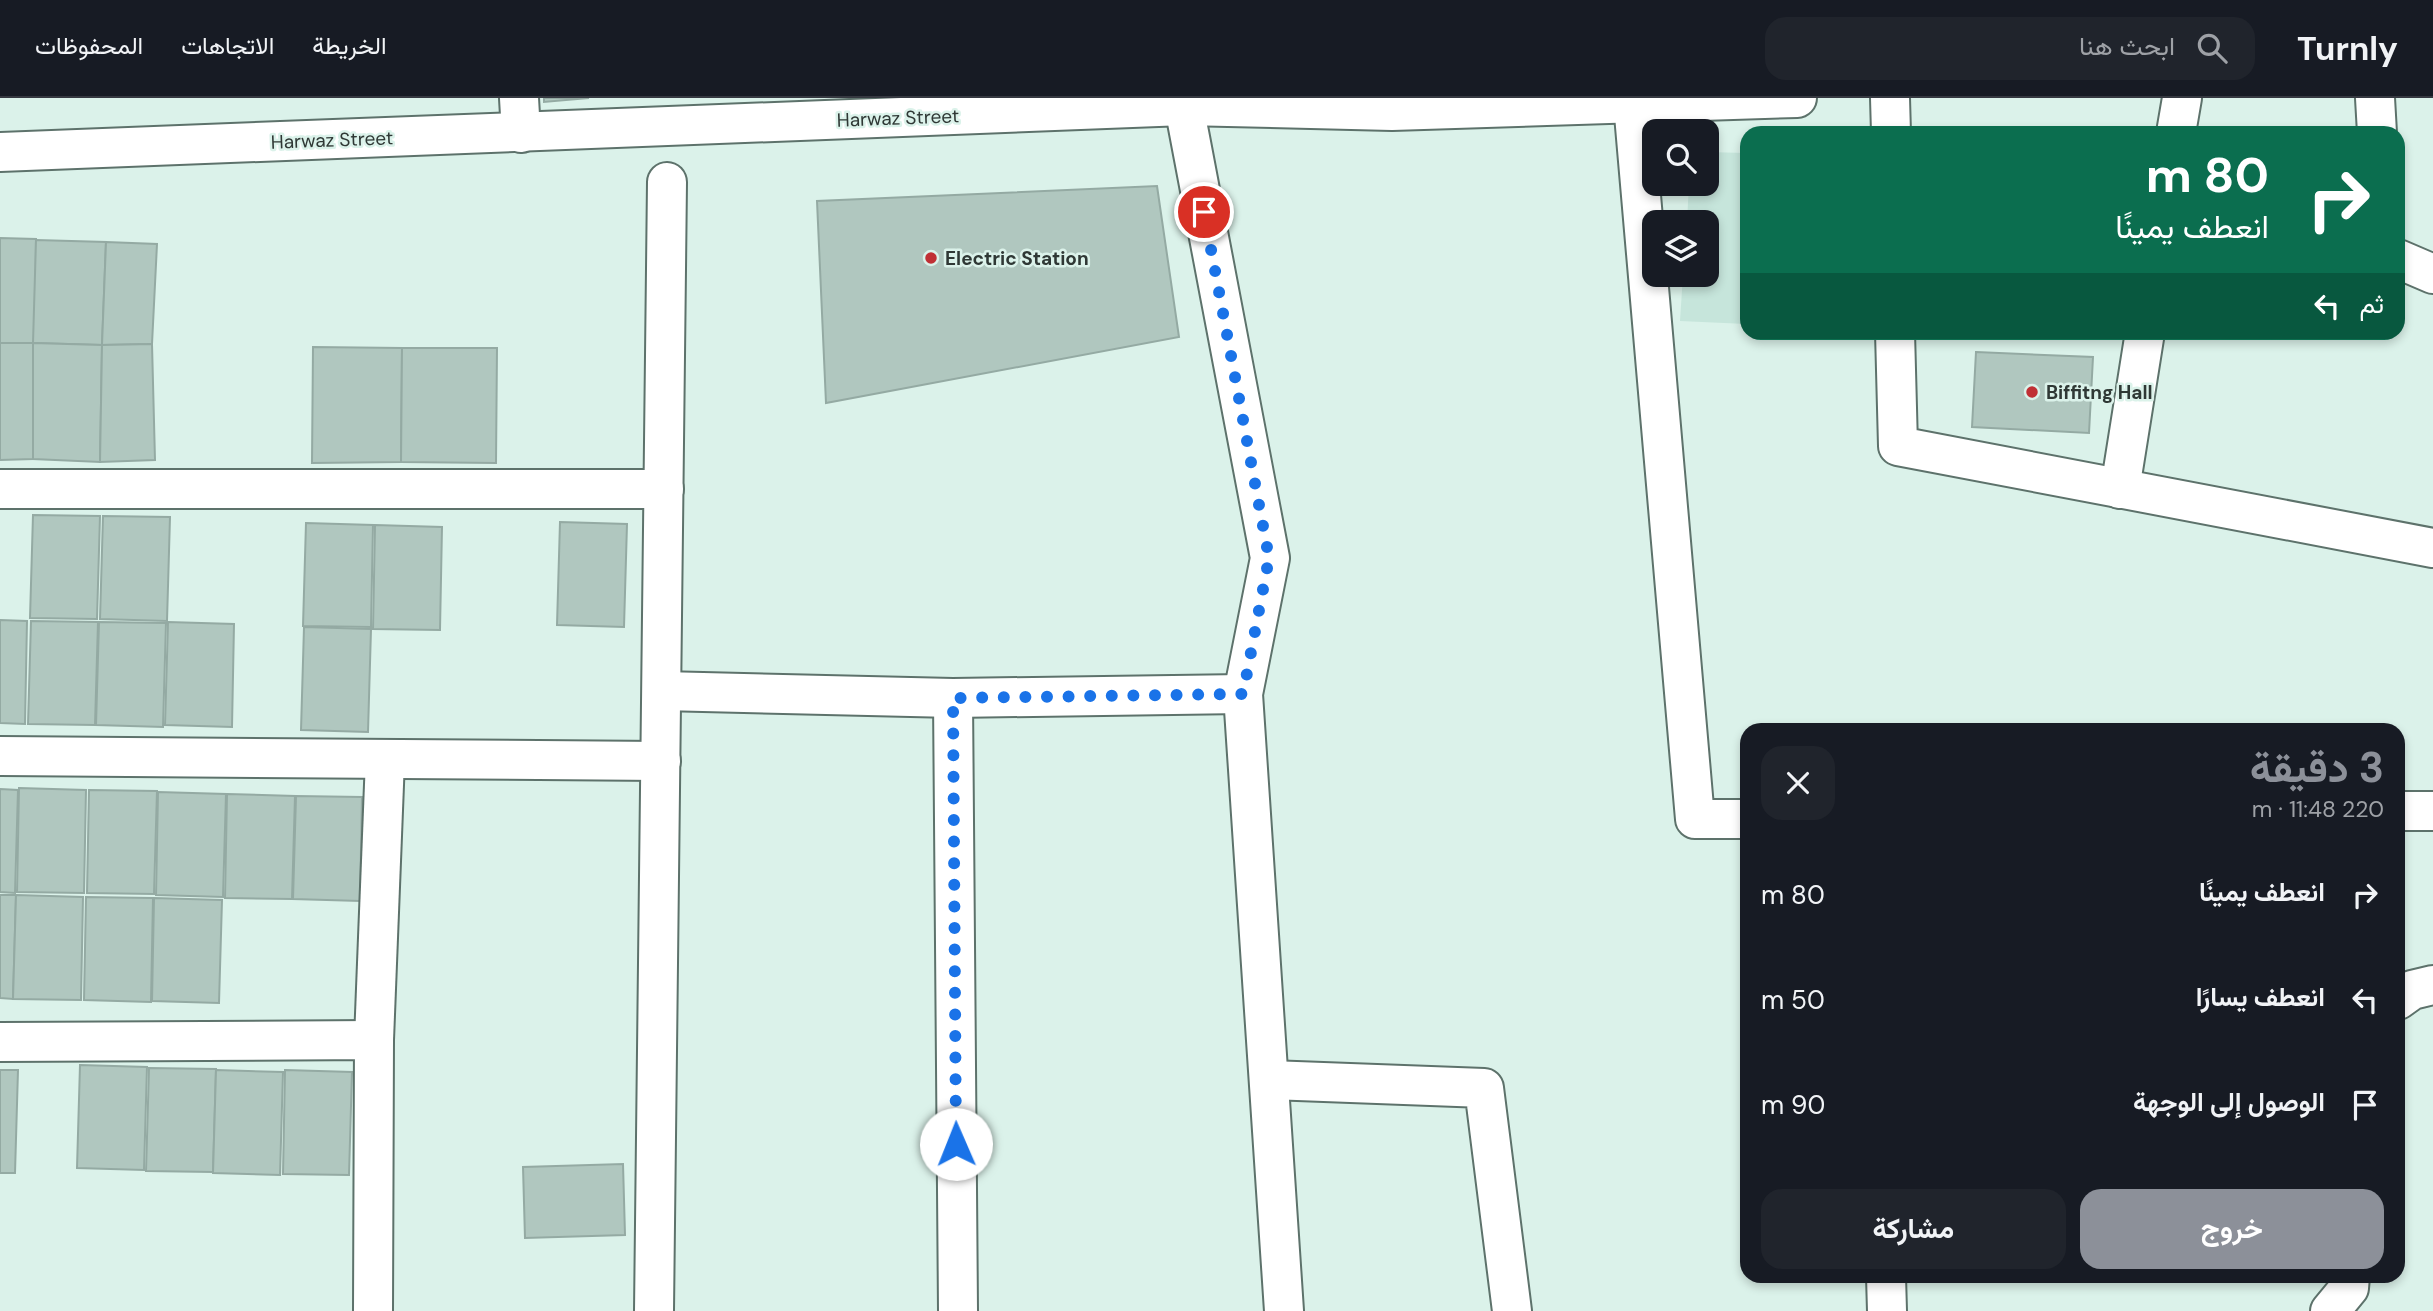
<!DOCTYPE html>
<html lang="ar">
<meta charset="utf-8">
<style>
body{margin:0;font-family:"DM Sans",Vazirmatn,sans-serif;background:#20242c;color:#f1f3f6;direction:rtl;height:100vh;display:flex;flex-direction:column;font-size:26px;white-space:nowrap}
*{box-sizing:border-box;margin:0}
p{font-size:23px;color:#9ea1a6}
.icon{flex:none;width:38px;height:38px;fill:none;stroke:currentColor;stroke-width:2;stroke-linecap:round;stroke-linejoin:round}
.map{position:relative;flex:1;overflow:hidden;direction:ltr}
.details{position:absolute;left:1740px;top:625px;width:665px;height:560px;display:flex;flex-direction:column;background:#171b24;border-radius:21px;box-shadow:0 4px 10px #0003;direction:rtl}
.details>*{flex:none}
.hud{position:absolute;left:1740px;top:28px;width:665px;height:214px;border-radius:21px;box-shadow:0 4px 10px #0003;direction:rtl;background:#0b6e4f;color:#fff;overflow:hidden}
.buttons{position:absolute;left:1642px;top:21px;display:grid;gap:14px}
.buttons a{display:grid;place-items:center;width:77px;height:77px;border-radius:14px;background:#171b24;box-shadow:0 4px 10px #0003;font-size:35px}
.pin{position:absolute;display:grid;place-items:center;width:60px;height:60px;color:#fff;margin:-30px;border:4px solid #fff;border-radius:50%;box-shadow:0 2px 7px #0007}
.me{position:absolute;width:77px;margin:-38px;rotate:359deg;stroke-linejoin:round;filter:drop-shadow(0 0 5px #0008)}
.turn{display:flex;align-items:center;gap:24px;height:147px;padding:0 21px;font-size:32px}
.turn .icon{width:91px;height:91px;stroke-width:2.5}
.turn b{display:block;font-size:49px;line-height:60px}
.then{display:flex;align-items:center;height:66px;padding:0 21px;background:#0003;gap:14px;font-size:26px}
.round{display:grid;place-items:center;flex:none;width:74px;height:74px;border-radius:21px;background:#20242c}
.head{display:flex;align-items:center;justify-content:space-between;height:119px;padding:0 21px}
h1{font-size:42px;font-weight:700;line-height:52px;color:#8c9099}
.action{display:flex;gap:14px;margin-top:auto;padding:14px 21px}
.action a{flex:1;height:80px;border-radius:21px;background:#8c9099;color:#fff;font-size:28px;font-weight:700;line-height:80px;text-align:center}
.action a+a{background:#20242c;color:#f1f3f6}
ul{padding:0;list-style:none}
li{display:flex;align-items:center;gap:21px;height:105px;padding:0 21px}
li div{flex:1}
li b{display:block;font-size:26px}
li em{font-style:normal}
header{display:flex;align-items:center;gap:42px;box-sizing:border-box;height:98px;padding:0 35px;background:#171b24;border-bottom:2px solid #363941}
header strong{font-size:33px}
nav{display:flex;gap:38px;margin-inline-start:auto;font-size:24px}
.search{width:490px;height:63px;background:#20242c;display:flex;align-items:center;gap:18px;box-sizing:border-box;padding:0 24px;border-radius:21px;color:#9ea1a6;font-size:26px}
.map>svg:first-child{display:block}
.built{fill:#c6e5db}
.building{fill:#b0c7bf;stroke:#94aaa3;stroke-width:2}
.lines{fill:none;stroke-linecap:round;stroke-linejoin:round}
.minor-casing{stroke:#5d726b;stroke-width:42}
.minor{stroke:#fff;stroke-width:38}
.route{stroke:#1a73e8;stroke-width:12;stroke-dasharray:0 21.6}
.poi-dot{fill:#c03035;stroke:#dbf2ea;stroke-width:2.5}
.labels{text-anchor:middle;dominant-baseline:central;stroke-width:5;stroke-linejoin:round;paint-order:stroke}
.street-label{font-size:19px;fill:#2f3835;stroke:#dbf2ea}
.poi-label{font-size:19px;font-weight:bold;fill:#2f3835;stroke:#dbf2ea;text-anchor:start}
</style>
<header>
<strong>Turnly</strong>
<div class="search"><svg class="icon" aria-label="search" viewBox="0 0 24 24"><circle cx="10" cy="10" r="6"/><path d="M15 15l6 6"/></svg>ابحث هنا</div>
<nav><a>الخريطة</a><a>الاتجاهات</a><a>المحفوظات</a></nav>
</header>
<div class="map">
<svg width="2433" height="1213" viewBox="0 0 2433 1213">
<rect width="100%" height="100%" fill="#dbf2ea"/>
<path class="built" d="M1706,54L1746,55V226L1680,223L1683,177H1706V124H1687L1689,86H1706Z"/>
<g class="building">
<path d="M544,0H589L544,4Z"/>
<path d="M1157,88L1179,239L826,305L817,103Z"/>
<path d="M0,140L36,141L35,245H0Z"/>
<path d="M36,142L106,144L102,247L33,245Z"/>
<path d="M106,144L157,146L152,246L102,247Z"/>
<path d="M0,245H33V361L0,362Z"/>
<path d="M33,245L102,247L100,364L33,361Z"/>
<path d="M152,246L155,362L100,364L102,247Z"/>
<path d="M313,249L402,250L401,364L312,365Z"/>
<path d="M402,250H497L496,365L401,364Z"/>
<path d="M1976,254L2093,259L2089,335L1972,329Z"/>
<path d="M33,417L100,418L97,521L30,520Z"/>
<path d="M103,418L170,419L167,523L100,521Z"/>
<path d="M560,424L627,426L624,529L557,527Z"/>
<path d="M306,425L373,427L371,529L303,528Z"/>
<path d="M375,427L442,429L440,532L373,531Z"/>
<path d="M0,522L27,523L25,626L0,625Z"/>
<path d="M31,523L98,524L95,627L28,626Z"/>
<path d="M99,524L166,525L163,629L96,627Z"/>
<path d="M168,524L234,526L232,629L165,627Z"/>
<path d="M304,529L371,531L368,634L301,632Z"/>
<path d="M19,690L86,692L84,795L17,794Z"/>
<path d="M0,691L18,692L15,795L0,794Z"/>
<path d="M89,692L157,693L154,796L87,795Z"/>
<path d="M158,694L226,696L223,799L156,797Z"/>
<path d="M227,696L295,698L292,801L225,800Z"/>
<path d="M296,698L362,699L360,803L293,801Z"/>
<path d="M0,797H16L13,901L0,900Z"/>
<path d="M16,797L83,799L81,902L13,901Z"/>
<path d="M86,799L153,800L151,904L84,902Z"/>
<path d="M154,800L222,802L219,905L152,903Z"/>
<path d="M80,967L147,969L144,1072L77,1070Z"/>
<path d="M149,970L216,971L213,1074L146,1073Z"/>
<path d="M0,972H18L15,1075H0Z"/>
<path d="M216,972L283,974L280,1077L213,1075Z"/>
<path d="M285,972L352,974L349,1077L283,1076Z"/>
<path d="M623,1066L625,1137L525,1140L523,1069Z"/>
</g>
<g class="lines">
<g class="minor-casing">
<g id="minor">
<path d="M519,0L521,35"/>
<path d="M1890,0L1891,35"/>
<path d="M2375,0L2377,35"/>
<path d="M1633,5L1695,721H1746"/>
<path d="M1184,8L1270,460L1243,596L1284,1213"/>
<path d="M2176,35L2182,0"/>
<path d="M0,54L1184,8L1392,13L1797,0"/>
<path d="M2398,161L2433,176"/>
<path d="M1895,234L1898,348L2433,450"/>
<path d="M0,391H664"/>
<path d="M2120,391L2145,234"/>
<path d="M662,593L953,600L1243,596"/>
<path d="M953,600L958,1213"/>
<path d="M0,658L661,663"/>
<path d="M2398,713H2433"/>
<path d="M2398,902L2412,892L2433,887"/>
<path d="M374,942L385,661"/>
<path d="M0,944L374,942L373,1213"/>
<path d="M1269,982L1484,990L1512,1213"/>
<path d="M1886,1178L1887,1213"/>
<path d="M654,1213L667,84"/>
<path d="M2330,1213L2349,1190L2350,1178"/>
</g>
</g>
<use href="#minor" class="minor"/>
</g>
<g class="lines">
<path class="route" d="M956,1046L953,600L1243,596L1269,460L1204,114"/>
</g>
<g class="poi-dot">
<circle cx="931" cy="160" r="7"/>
<circle cx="2032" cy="294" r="7"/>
</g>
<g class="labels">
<g class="street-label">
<text transform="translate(898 20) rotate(-2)">Harwaz Street</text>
<text transform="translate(332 42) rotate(-2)">Harwaz Street</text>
</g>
<g class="poi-label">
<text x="945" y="160">Electric Station</text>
<text x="2046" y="294">Biffitng Hall</text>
</g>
</g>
</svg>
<div class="buttons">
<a><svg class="icon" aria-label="search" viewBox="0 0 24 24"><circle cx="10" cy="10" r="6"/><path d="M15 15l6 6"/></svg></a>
<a><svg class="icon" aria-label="layers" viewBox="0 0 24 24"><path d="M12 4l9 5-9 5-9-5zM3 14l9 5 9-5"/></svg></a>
</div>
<div class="pin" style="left:1204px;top:114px;background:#d93025"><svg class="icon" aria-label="arrive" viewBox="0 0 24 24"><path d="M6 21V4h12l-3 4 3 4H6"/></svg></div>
<svg class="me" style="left:956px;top:1046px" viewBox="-20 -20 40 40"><circle r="19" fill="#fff"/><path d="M0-13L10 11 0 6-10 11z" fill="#1a73e8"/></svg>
<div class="hud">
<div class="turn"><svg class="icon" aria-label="right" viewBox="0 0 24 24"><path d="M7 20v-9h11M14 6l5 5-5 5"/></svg><div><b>80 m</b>انعطف يمينًا</div></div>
<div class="then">ثم<svg class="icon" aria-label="left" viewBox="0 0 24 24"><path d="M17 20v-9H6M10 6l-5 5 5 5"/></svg></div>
</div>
<section class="details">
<div class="head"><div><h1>3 دقيقة</h1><p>220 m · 11:48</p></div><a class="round"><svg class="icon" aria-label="close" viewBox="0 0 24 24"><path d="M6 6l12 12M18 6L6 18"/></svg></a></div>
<ul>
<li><svg class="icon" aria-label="right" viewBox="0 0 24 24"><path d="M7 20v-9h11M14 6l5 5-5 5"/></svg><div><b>انعطف يمينًا</b></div><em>80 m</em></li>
<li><svg class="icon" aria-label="left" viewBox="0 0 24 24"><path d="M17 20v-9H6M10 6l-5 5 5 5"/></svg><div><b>انعطف يسارًا</b></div><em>50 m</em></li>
<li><svg class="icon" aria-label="arrive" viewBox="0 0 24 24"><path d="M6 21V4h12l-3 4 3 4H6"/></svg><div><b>الوصول إلى الوجهة</b></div><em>90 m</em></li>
</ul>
<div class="action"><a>خروج</a><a>مشاركة</a></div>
</section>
</div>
